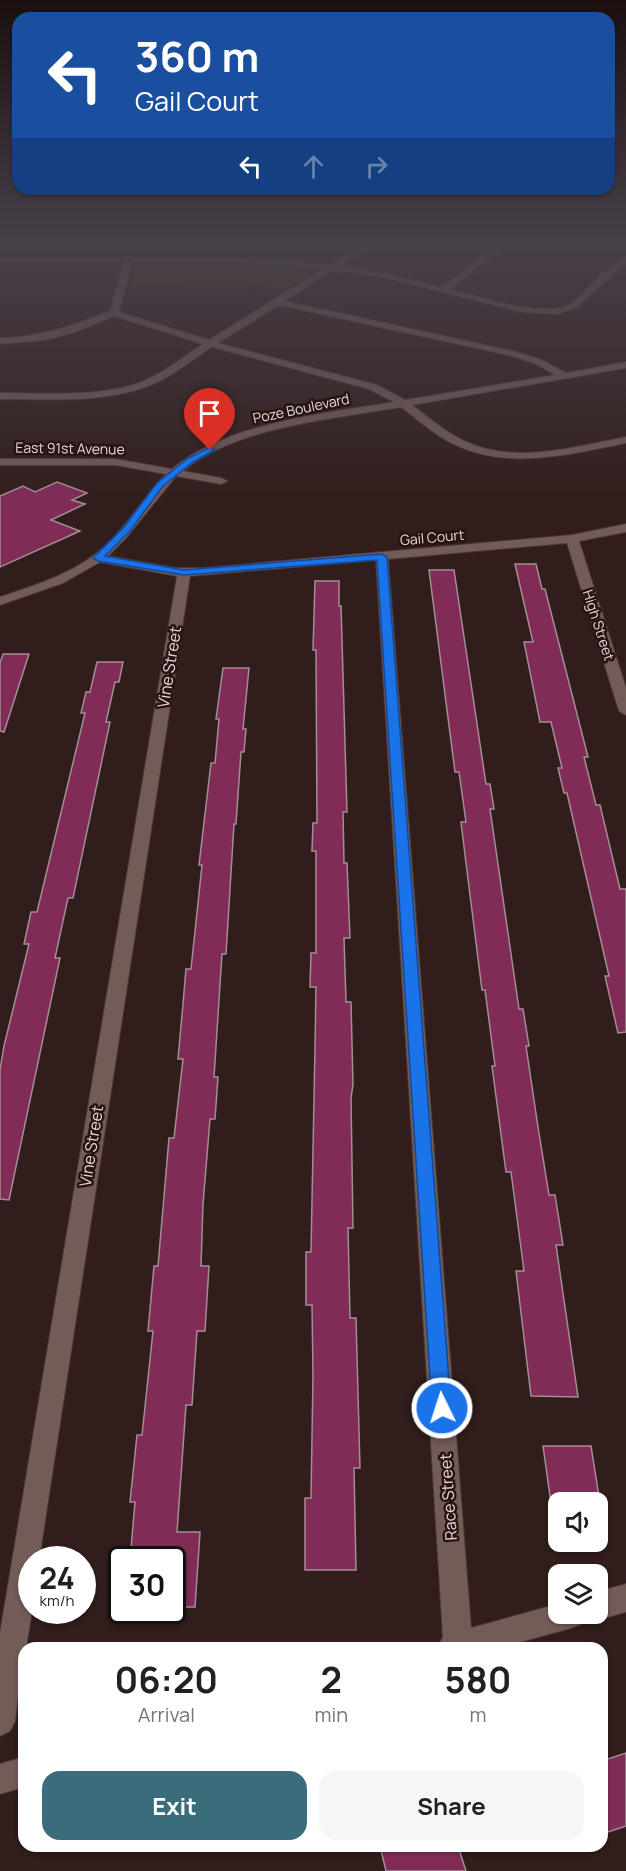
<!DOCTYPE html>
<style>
body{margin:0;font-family:Manrope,sans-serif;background:#f6f6f6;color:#202124;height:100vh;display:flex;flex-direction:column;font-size:22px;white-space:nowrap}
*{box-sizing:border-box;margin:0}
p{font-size:20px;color:#757577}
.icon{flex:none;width:33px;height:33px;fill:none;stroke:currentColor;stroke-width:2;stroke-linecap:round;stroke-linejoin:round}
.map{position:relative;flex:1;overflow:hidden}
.details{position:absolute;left:18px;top:1642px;width:590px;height:210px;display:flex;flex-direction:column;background:#fff;border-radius:18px;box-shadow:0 2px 4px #0004}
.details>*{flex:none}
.top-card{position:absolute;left:12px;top:12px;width:603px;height:183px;border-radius:18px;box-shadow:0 2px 4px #0004;background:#1a4fa0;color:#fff;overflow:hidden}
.fabs{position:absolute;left:548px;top:1492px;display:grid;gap:12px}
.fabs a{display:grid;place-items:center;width:60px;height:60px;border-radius:12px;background:#fff;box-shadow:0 2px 4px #0004;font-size:30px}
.speed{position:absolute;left:18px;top:1546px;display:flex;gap:12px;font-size:30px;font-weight:700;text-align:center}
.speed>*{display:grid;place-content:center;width:78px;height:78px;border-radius:50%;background:#fff;box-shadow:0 2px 4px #0004;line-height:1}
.speed small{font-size:15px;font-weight:400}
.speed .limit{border:3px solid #111;border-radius:9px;background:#fff;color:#111}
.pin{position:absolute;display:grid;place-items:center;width:51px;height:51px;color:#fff;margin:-62px -26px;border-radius:50% 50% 50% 0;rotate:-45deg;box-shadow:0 0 6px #0007}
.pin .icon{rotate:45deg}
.me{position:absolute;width:66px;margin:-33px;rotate:356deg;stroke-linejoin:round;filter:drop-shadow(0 0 4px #0008)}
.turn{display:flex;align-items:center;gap:21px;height:126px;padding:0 24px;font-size:27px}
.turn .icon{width:78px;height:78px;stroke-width:2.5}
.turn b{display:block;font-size:42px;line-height:51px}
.lanes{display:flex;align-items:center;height:57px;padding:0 24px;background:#0003;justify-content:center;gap:30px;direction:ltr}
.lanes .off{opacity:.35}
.eta{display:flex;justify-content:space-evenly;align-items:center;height:102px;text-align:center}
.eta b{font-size:36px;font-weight:700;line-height:42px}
.cta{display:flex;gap:12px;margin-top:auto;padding:12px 24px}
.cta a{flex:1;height:69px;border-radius:18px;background:#3a6c7b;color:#fff;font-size:24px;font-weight:700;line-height:69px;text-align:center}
.cta a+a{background:#f6f6f6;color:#202124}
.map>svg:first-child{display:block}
.green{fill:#4c3e0f}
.building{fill:#812c57;stroke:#a48d96;stroke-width:1.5}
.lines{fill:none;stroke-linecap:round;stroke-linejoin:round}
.minor-casing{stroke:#4a3938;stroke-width:2}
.minor{fill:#735b58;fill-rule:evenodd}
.route{fill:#1a73e8;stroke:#114b97;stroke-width:1.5}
.labels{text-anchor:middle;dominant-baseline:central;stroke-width:5;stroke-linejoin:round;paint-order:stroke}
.far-street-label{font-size:14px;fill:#e7d9d7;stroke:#271412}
.street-label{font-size:16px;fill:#e7d9d7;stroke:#271412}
</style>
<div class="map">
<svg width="626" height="1871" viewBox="0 0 626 1871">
<rect width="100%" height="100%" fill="#311d1b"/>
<path class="green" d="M145,263H244L318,269L288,288L131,286L136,265Z"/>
<g class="building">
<path d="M57,482L87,493L72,500L85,504L51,520L80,531L0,567V496L23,486L35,492Z"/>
<path d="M515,564H536L542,589H545L588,757H584L596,805H600L620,889H626V1032L618,1033L605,976H609L567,793H564L558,768H562L551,722H540L524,642H533Z"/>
<path d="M429,570H454L486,784H490L494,809H490L519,1009H523L529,1046H526L538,1127L549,1195H555L563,1245H556L578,1397L531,1396L516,1271H524L511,1172H506L492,1066H495L485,990H482L466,863L461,822H466L459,772H455Z"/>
<path d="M315,581H339V606H341L347,812H343L344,863H347L350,938H344L346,1002H351L353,1085L351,1098L353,1228H348L350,1318H356L360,1468H354L356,1570H305V1498H311L313,1376L312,1305H306V1252H311L315,1047L316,987H310L311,953H316V851H312L313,823H317L316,650H313Z"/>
<path d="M3,654H29L4,732L0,731V663Z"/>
<path d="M97,662H123L119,682H115L106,722H110L73,898H68L55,958H60L9,1200L0,1199V1070L4,1046L29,944H24L31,912H37L85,713H81L86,692H90Z"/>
<path d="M223,668H249L243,729H246L244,752H241L236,824H234L226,954H222L214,1077H218L215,1119H210L203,1204L201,1266H209L205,1331H197L192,1405H186L177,1532H200L195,1607H172V1560H130L135,1502H130L137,1435H142L153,1331H148L154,1266H158L169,1138H174L183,1059H178L183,1004L186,969H191L202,865H199L211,763H215L219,719H216Z"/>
<path d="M543,1446H591L600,1503H551Z"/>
<path d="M626,1753V1826L602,1834V1761Z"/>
<path d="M380,1846H458L466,1871H386Z"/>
</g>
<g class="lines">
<g class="minor-casing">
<g id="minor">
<path d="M361,245H371L339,266L382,273L442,287L498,245H507L450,289C477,296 549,321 573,302C590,288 606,265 626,257V263L576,308L557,314L522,312L382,277L333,270L285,301L517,352L542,360L566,373L626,362V368L412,405C432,420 451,437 474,445C522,463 578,446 626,437V443C567,455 501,472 446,440C430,431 416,418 401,407C334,419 237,426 183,471L221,478L227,481L221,484L176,476L126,538L108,556L175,568H205L572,535L626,524V532L579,541L626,688V715L619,711L567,543L388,559L471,1628L558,1604V1614H585L581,1624L571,1628L499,1648H437L443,1637L376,560L190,576L39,1560H32V1611L26,1648H24L15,1721L10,1731L0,1736V1633L177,576L100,562L63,583L0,605V597C36,585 76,573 105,546C128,525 144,497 166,474L115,465H0V459H115L172,469C229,422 323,414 394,402L369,389L212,347C193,359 173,376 153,384C106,404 49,399 0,399V393C41,393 111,398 148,379C167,370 185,356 203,344L114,316L75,332L46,340L0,344V338C40,337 73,326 110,311L124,262H0V258H243L330,265ZM132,262H243L324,268L209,340L119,312ZM279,305L512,356L536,364L555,375L405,400L377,385L218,343Z"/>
<path d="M626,1584V1612L597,1620L587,1616L586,1614H597V1592Z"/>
<path d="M24,1757V1787L0,1794V1764Z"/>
</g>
</g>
<use href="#minor" class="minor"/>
</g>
<linearGradient id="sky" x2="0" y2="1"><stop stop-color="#1b100f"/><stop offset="0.48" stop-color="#48404a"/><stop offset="1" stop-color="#48404a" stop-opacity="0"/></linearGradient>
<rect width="626" height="507" fill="url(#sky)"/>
<path class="route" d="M210,447L215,450L213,451L193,462L163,486L130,531L105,556L184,570L382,554L387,557L451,1408L448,1414L442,1417L435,1414L432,1408L377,560L184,575L98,561L93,558L124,527L157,483L187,459Z"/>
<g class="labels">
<g class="far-street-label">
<text transform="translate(301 408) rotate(-12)">Poze Boulevard</text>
<text transform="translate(70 448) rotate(1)">East 91st Avenue</text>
<text transform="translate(432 537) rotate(-5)">Gail Court</text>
<text transform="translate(599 625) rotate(72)">High Street</text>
</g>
<g class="street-label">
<text transform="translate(169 667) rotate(-81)">Vine Street</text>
<text transform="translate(91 1146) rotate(-81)">Vine Street</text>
<text transform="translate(448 1497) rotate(-94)">Race Street</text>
</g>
</g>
</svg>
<div class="fabs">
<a><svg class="icon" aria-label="sound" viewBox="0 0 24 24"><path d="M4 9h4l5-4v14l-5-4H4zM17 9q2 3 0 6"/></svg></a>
<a><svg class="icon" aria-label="layers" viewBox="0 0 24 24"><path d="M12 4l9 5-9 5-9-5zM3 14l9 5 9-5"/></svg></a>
</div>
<div class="speed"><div>24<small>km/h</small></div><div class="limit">30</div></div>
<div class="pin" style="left:210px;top:450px;background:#d93025"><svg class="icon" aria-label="arrive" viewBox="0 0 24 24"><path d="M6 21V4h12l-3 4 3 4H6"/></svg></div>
<svg class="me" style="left:442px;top:1408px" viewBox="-20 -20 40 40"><circle r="17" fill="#1a73e8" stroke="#fff" stroke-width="3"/><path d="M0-11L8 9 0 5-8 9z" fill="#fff"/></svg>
<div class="top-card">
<div class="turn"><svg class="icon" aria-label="left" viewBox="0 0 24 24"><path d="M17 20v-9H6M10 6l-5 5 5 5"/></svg><div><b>360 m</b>Gail Court</div></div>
<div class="lanes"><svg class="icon" aria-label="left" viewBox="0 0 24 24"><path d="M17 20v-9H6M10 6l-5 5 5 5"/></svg><svg class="icon off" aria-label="ahead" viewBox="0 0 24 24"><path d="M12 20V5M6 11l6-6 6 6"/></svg><svg class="icon off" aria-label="right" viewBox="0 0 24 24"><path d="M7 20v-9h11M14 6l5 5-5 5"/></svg></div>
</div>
<section class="details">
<div class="eta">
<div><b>06:20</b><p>Arrival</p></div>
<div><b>2</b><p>min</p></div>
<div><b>580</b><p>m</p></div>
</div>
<div class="cta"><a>Exit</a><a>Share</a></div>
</section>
</div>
